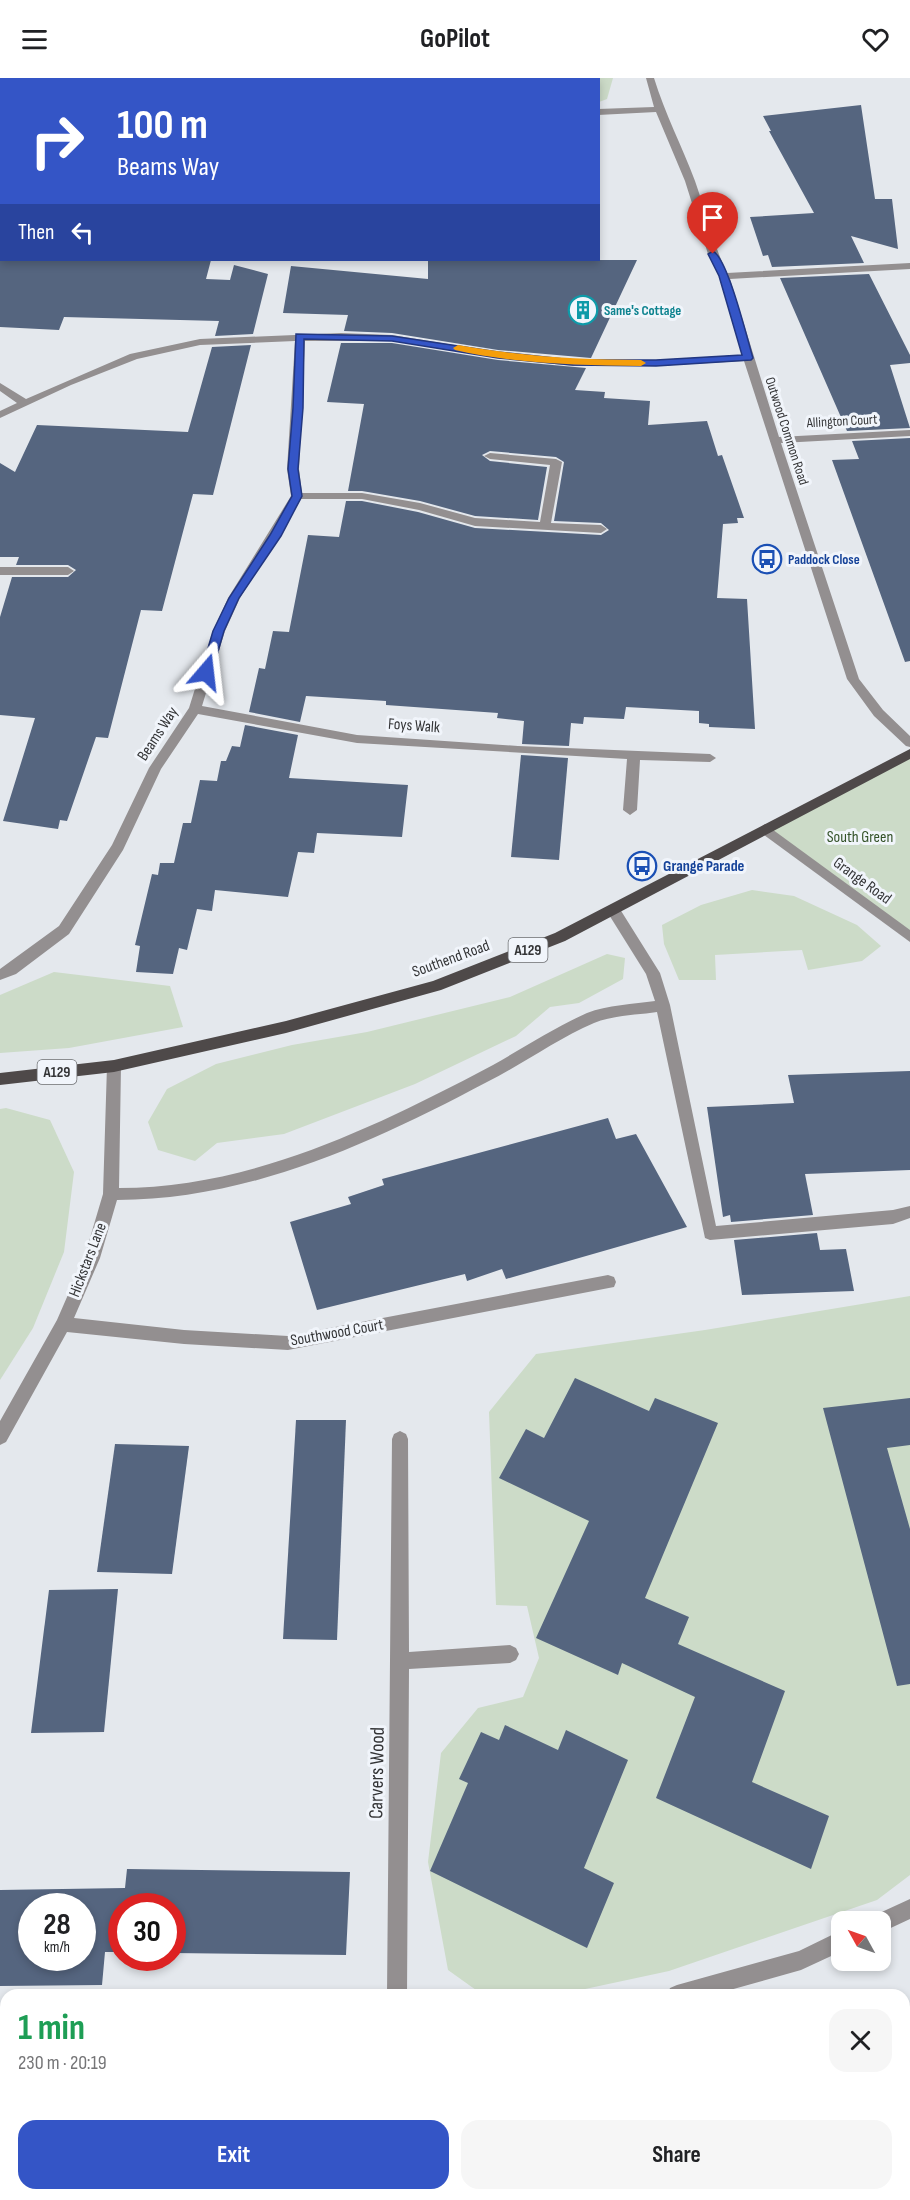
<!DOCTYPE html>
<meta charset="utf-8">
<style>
body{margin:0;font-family:"Sofia Sans Condensed",sans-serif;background:#f6f6f6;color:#202124;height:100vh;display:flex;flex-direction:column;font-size:22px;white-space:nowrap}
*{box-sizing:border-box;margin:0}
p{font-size:20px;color:#757577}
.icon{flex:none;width:33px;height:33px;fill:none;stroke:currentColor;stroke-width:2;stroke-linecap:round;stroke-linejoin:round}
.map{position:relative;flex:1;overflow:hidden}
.side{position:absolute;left:0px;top:1911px;width:910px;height:212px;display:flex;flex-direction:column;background:#fff;border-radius:18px 18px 0 0;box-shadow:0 3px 9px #0003}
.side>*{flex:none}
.top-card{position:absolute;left:0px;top:0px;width:600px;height:183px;box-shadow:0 3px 9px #0003;background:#3455c6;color:#fff;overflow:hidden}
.needle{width:39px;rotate:310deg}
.tools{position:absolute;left:831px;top:1833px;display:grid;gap:12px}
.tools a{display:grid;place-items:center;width:60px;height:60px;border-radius:12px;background:#fff;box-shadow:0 3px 9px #0003;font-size:30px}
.speed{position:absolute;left:18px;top:1815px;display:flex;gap:12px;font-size:30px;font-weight:700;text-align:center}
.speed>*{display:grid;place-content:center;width:78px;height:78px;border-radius:50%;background:#fff;box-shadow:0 3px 9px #0003;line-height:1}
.speed small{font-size:15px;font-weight:400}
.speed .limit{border:9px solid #d22;background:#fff;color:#111}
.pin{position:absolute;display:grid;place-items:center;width:51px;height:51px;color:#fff;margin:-62px -26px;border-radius:50% 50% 50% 0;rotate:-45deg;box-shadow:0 0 6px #0007}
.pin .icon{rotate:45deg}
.me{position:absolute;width:66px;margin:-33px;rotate:17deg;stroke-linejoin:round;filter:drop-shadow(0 0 4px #0008)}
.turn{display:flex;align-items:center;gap:21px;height:126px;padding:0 18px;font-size:27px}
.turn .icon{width:78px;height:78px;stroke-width:2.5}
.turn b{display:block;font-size:42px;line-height:51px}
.then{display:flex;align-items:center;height:57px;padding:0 18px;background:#0003;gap:12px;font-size:22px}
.round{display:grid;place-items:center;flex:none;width:63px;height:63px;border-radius:18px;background:#f6f6f6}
.headline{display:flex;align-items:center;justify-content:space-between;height:102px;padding:0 18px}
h1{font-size:36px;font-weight:700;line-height:45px;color:#1e9e55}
.action{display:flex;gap:12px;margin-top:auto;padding:12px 18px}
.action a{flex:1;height:69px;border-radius:18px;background:#3455c6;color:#fff;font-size:24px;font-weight:700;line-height:69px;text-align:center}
.action a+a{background:#f6f6f6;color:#202124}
header{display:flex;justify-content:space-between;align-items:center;height:78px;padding:0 18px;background:#fff;font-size:27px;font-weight:700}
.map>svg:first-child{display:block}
.green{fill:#ccdbc8}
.building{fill:#55657f;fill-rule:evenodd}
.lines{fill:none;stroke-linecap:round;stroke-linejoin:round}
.minor{fill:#938f90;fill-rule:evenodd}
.major{fill:#4e4949;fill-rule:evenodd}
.route{fill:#3455c6;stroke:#223781;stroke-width:1.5}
.slow{fill:#f59e0b}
.labels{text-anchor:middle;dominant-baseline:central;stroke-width:6;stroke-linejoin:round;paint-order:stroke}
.far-culture-label{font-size:14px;font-weight:bold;fill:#0d838f;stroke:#f1f5fb;text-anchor:start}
.far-street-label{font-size:14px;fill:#343537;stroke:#f1f5fb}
.far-transit-label{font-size:14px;font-weight:bold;fill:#164399;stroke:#f1f5fb;text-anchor:start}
.shield{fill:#f1f5fb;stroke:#6d6f72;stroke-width:1.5}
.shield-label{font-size:15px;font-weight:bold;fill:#343537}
.street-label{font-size:16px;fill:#343537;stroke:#f1f5fb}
.park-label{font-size:16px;fill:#335228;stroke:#f1f5fb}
.transit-label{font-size:16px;font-weight:bold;fill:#164399;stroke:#f1f5fb;text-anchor:start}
.near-street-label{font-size:20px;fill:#343537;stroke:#f1f5fb}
</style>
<header><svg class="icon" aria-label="menu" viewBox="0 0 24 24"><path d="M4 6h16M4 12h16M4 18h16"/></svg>GoPilot<svg class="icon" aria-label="heart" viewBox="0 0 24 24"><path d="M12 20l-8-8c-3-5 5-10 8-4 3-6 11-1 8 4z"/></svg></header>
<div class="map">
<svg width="910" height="2122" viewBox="0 0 910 2122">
<rect width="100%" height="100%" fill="#e4e8ed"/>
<g class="green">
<path d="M383,0H613L607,21L599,24L598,2Z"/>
<path d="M910,675V858L765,751Z"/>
<path d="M752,812L794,818L857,847L881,868L862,883L808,892L802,872L715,877L716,902H679L664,866L662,847L701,827Z"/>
<path d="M607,876L625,880L623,901L579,925L550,929L516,958L415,1006L284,1056L217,1065L195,1083L158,1072L148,1044L167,1011L216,986L292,967L367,954L510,919Z"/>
<path d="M54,894L170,908L183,949L69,970L0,975V917Z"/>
<path d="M6,1030L50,1042L74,1094L64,1174L33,1250L0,1302V1031Z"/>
<path d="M910,1218V1797L877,1822L669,1893L557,1917H483L448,1892L428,1784L441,1675L478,1630L523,1619L539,1580L527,1528L496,1527L489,1334L536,1276L705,1252Z"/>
</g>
<g class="building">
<path d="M861,27L875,121H892L898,171L851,158L864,185L772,189L768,177L763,178L750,139L814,135L769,53H771L763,38Z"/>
<path d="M0,182H211L206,201L230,202L234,187L268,196L253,256L215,258L219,243L64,239L59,252L0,249Z"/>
<path d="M428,182H637L591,280L498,272L392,255L344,253L348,237L283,235L291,188L428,201Z"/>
<path d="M869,196L910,277V285L890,287L910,350L847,353L780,200Z"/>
<path d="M341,265H392L498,282L586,290L575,312L605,314L604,320L650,323L648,347L707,343L718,378L722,377L744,440H737L738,445L723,446L717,520L747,521L755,651L709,649V646L699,645V633L626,629L624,641L584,639L583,646L571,645L569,668L522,666L524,643L497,640L498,635L386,627V623L306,618L300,644L249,634L259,590L265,591L273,553L289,554L308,457L339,459L346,423H362L418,434L475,450L601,457L609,452L601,445L554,443L564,384L556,379L490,373L482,377L490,383L547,389L538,442L475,438L420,423L362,413H348L364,326L327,324Z"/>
<path d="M251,267L213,417L193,416L162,533L141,532L108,660L96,659L67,743L60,742L58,751L3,743L35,640L0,637V539L12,499H68L76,492L68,487H16L19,479H0V385L15,394L37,347L188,354L212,269Z"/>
<path d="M910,360V583L905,584L832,382L859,381L852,363Z"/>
<path d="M245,647L298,657L289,700L408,707L402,759L317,755L314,775L298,774L288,819L215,812L212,833L197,831L187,872L179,870L173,896L136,894L140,868L135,867L152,796L158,797L160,785H174L183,745H191L200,702L217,703L221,683H226L232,668L240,669Z"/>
<path d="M521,677L568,680L559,782L511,779Z"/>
<path d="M910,993V1092L805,1096L813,1137L731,1144L730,1137L723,1139L707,1029L794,1025L788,997Z"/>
<path d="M608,1040L616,1061L636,1056L687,1149L506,1201L502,1191L467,1203L465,1196L317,1232L290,1144L351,1126L348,1119L384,1107L382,1101Z"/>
<path d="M817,1155L820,1172L846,1171L854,1213L742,1217L734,1162Z"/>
<path d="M575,1300L649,1333L655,1320L718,1345L645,1520L689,1539L678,1566L785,1613L752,1704L829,1738L811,1791L656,1720L695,1619L622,1585L618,1597L536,1560L589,1443L499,1400L526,1351L544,1360Z"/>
<path d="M910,1320V1367L887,1370L910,1451V1606L897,1608L823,1330Z"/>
<path d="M296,1342H346L337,1562L283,1561Z"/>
<path d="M115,1366L189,1368L172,1496L97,1494Z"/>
<path d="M118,1511L104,1654L31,1655L49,1512Z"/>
<path d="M505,1647L558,1672L566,1652L628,1682L584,1790L614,1805L587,1870L430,1793L468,1705L459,1701L481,1654L499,1662Z"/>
<path d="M127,1791L350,1794L346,1877L172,1875V1828H122V1874H105L102,1907L0,1908V1812L125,1810ZM32,1828H82V1880H32Z"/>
</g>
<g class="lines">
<g class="minor">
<path d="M346,0H361L362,2H347Z"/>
<path d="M646,0H654C665,36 682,68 695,103C706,134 713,166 727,195L910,185V191L730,201L779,359L910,352V358L781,365L859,601L883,632L910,658V669L906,668L874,638L847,601L744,283L656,288H573L498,280L392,263H305L299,391L302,415H362L420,425L475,440L540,444L550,387L490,381L484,378L490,375L556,381L562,384L551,445L601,447L607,451L601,455L475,448L419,432L362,421H301L240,520L225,553L202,628L357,657L518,668L710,676L716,680L710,684L640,682L637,732L630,737L623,732L627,681L357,665L198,636L161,691L123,772L69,856L16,896L0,902V891L59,848L112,767L149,690L189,630L213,553L228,520L291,418L287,391L295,263L200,267L137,281L71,307L0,340V333L17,325L0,313V305L26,321L130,276L200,261L341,255L392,257L498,274L573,282H656L742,277L719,198L708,176L685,103L656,34L598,37V31L654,29Z"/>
<rect x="0" y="55" width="2" height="6"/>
<path d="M0,489H68L74,493L68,497H0Z"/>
<path d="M765,746L910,852V864L760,754L758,751Z"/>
<path d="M613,827L618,828L660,895L670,927L716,1148L893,1132L910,1128V1140L893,1146L710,1162L705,1160L657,934C638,937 613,937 594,945C557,961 523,986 487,1004C372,1065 249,1122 117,1122L100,1180L74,1240L184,1252L288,1258L608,1197L614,1199L616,1204L614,1209L288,1272L184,1266L67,1254L6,1364L0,1367V1343L57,1242L84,1180L103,1116L107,988L109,984H119L121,988L119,1110C246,1110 365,1054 476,996C513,977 549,952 587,935C607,927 634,926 655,923L646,896L606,832Z"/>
<path d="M400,1353L406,1356L408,1361L409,1574L510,1567L516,1570L519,1576L516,1582L510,1585L409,1591L407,1917H387L392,1361L394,1356Z"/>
<path d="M910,1821V1841L880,1855V1844H871L873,1838Z"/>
<path d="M842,1852V1873L801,1892L712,1917H667L670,1910L677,1907L799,1873Z"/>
<rect x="0" y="1980" width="6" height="20"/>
</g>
<path class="major" d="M910,671V681L565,863L441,912L286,955L114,994L0,1007V995L114,982L286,943L433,903L555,855Z"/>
</g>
<path class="route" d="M713,173C728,181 747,260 753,280L751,282L656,288L573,287L498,280L392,263L304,261L303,330L298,391L302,418L281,458L239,520L224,553L212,594L206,597L202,596L201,594L213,553L229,520L270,457L292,418L288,391L293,330L296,256L392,258L498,274L573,282H656L742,277L719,198L708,176Z"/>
<path class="slow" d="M458,267C519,278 579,282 641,282L646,285L641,288C579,287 516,286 455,272L453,270Z"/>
<defs>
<g id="building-ring" transform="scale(1.5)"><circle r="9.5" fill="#f1f5fb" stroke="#0f9aa8" stroke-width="1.5"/><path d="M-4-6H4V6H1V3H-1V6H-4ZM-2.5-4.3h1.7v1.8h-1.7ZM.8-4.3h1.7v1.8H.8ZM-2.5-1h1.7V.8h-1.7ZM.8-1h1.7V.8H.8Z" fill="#0f9aa8"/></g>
<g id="bus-ring" transform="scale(1.5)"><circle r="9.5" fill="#f1f5fb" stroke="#1a4fb4" stroke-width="1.5"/><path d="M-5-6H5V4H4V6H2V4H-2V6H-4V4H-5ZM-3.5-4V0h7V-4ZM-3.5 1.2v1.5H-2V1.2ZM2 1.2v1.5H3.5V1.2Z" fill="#1a4fb4"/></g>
</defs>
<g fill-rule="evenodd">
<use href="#building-ring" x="583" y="232"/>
<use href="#bus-ring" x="767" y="481"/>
<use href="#bus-ring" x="642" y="788"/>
</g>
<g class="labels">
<g class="far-culture-label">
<text x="604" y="232">Same's Cottage</text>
</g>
<g class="far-street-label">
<text transform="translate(842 343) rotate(-3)">Allington Court</text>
<text transform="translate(787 353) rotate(72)">Outwood Common Road</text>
</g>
<g class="far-transit-label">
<text x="788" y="481">Paddock Close</text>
</g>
<g class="shield">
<rect x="508.5" y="860" width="39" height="24" rx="4.5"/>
<rect x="37.5" y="982" width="39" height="24" rx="4.5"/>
</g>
<g class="shield-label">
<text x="528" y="872">A129</text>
<text x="57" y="994">A129</text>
</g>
<g class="street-label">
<text transform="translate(414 648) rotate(4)">Foys Walk</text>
<text transform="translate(158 656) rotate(-57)">Beams Way</text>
<text transform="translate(862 803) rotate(36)">Grange Road</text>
<text transform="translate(451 881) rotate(-20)">Southend Road</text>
<text transform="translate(88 1182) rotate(-69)">Hickstars Lane</text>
<text transform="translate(337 1255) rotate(-10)">Southwood Court</text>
</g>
<g class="park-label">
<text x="860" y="759">South Green</text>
</g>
<g class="transit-label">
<text x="663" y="788">Grange Parade</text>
</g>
<g class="near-street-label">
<text transform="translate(377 1695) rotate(-89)">Carvers Wood</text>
</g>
</g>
</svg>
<div class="tools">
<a><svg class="needle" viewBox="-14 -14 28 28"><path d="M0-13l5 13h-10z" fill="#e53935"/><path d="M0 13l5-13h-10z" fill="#757577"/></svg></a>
</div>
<div class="speed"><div>28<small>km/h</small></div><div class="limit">30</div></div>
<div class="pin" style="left:713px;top:176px;background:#d93025"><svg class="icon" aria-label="arrive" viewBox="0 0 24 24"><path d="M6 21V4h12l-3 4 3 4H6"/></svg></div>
<svg class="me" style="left:206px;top:594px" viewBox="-20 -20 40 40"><path d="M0-17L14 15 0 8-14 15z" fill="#3455c6" stroke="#fff" stroke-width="4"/></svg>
<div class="top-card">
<div class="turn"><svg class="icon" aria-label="right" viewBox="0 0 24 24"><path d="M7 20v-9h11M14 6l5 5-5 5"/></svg><div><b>100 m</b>Beams Way</div></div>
<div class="then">Then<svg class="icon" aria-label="left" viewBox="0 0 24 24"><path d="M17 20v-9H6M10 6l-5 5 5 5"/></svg></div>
</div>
<section class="side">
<div class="headline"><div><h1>1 min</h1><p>230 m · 20:19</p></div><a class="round"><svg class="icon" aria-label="close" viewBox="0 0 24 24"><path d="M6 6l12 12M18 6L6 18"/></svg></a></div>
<div class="action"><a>Exit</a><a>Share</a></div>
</section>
</div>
